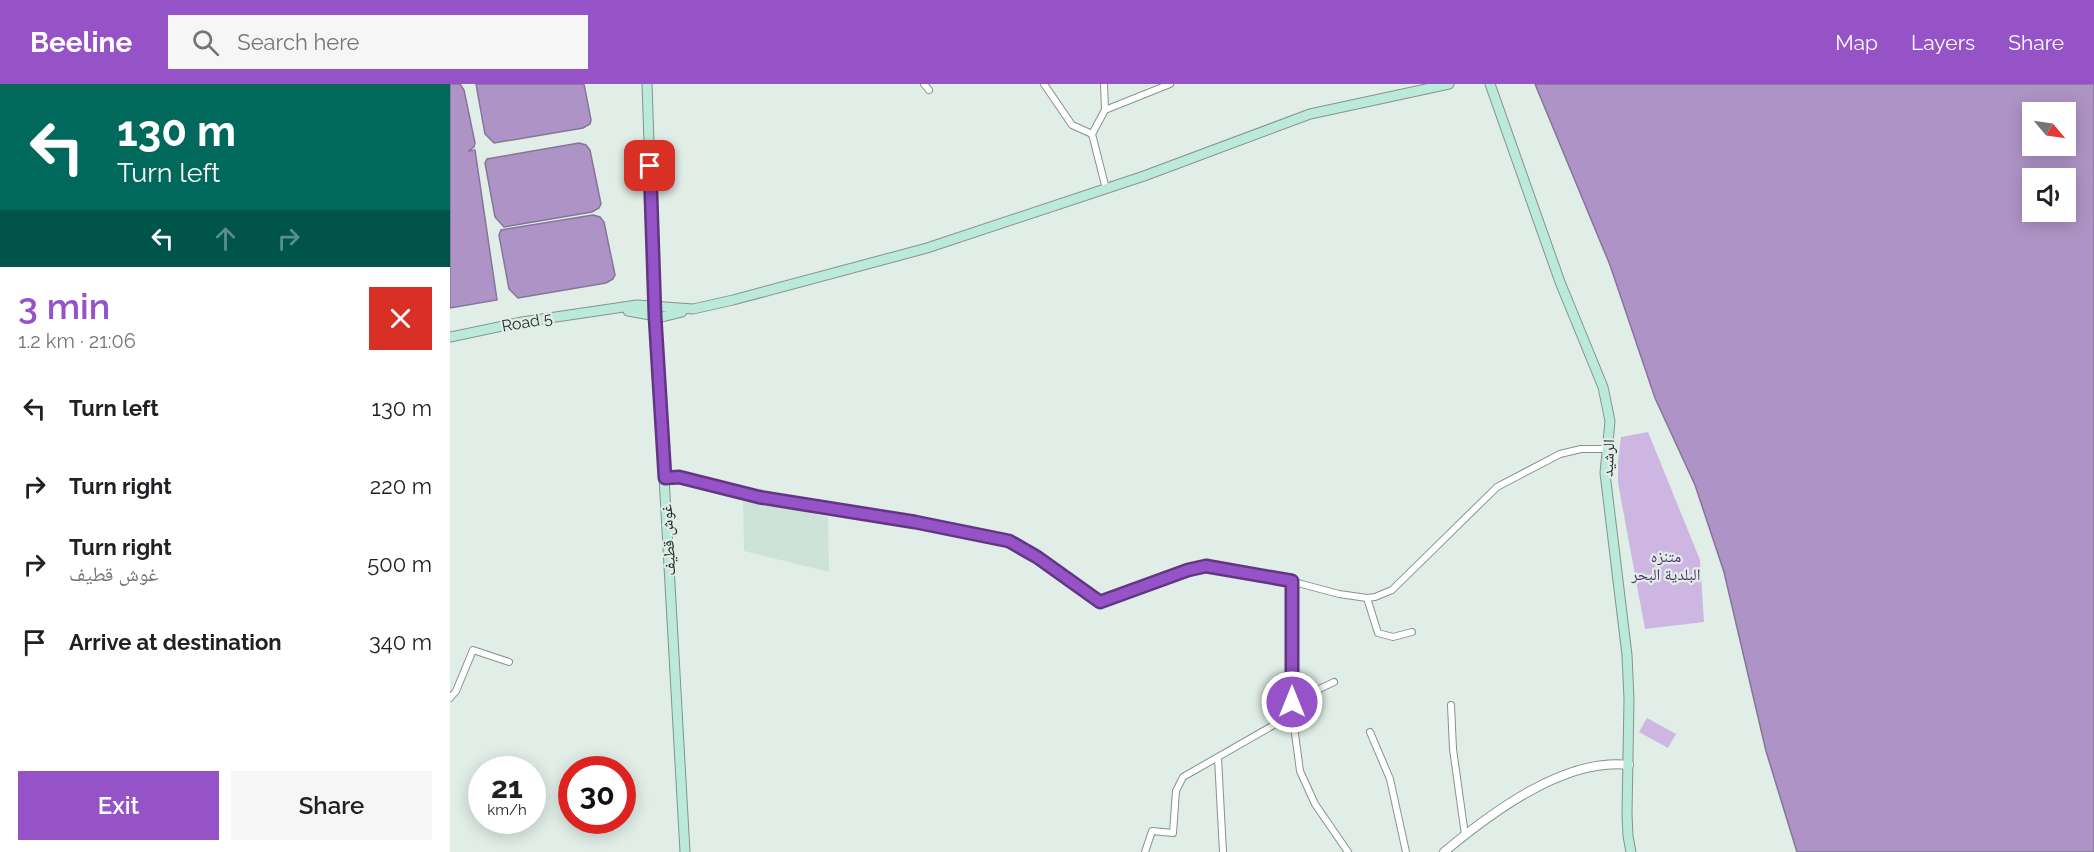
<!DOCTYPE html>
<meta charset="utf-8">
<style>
body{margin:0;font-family:Raleway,"Noto Naskh Arabic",sans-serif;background:#f6f6f6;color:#202124;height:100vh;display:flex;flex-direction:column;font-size:22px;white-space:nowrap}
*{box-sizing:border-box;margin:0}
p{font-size:20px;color:#757577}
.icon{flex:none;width:33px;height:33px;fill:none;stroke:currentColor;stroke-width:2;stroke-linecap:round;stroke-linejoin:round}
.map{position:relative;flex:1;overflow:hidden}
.panel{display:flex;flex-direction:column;background:#fff;width:450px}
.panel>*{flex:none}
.guide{background:#00695c;color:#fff;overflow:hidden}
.needle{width:39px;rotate:119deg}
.buttons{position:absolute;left:1572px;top:18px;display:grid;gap:12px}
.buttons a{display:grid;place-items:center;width:54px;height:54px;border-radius:0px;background:#fff;box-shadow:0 3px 15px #0003;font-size:30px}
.speed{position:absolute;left:18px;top:672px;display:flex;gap:12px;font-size:30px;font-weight:700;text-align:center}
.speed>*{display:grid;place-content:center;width:78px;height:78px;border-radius:50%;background:#fff;box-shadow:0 3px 15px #0003;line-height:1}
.speed small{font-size:15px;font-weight:400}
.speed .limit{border:9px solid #d22;background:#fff;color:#111}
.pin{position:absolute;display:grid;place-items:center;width:51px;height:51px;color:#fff;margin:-26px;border-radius:12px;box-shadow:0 3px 9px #0006}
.me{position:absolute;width:66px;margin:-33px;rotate:0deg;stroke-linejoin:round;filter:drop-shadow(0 0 4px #0008)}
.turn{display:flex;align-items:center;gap:21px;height:126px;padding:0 18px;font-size:27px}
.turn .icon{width:78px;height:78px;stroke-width:2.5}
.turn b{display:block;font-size:42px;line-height:51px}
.lanes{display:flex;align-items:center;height:57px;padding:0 18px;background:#0003;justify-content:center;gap:30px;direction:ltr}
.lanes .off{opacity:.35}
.round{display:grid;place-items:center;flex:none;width:63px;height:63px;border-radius:0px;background:#f6f6f6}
.overview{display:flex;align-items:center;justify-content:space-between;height:102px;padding:0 18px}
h1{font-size:36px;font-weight:600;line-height:45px;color:#9653c8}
.button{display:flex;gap:12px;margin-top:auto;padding:12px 18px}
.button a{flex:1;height:69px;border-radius:0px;background:#9653c8;color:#fff;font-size:24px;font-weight:600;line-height:69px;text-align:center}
.button a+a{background:#f6f6f6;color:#202124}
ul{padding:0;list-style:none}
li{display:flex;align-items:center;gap:18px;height:78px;padding:0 18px}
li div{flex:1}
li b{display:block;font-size:22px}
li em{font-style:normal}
header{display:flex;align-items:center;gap:36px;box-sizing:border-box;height:84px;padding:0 30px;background:#9653c8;color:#fff}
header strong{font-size:28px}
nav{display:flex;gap:33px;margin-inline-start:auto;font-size:21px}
.search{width:420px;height:54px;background:#f6f6f6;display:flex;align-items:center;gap:15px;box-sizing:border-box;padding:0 21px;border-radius:0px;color:#757577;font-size:22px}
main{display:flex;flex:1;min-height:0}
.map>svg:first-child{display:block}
.built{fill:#cee3d8}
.green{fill:#cdb7e2}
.water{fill:#ae94c6;stroke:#867597;stroke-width:1.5;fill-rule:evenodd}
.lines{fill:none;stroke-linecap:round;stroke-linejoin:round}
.minor-casing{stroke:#86938c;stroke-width:8}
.tertiary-casing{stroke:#86938c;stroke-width:10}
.secondary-casing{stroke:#86938c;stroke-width:11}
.minor{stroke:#fff;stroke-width:6}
.tertiary{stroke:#fff;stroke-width:8}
.secondary{stroke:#bbe9da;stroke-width:9}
.route-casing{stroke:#623682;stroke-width:15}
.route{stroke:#9653c8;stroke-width:10}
.labels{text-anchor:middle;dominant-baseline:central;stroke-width:4.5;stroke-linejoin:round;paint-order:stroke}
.street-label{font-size:16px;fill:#272c2a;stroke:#e0eee7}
.park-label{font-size:16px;fill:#53306e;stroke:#e0eee7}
</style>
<header>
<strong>Beeline</strong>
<div class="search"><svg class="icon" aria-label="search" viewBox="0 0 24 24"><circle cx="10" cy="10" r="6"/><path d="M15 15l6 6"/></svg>Search here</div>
<nav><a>Map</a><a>Layers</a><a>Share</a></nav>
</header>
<main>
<section class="panel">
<div class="guide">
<div class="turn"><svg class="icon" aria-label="left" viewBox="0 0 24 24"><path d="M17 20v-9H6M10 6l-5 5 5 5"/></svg><div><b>130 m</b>Turn left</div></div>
<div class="lanes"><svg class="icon" aria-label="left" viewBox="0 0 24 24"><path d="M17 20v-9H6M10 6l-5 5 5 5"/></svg><svg class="icon off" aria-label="ahead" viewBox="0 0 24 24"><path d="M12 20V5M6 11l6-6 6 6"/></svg><svg class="icon off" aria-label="right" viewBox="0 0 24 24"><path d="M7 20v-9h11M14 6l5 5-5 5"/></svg></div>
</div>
<div class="overview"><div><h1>3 min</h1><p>1.2 km · 21:06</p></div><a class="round" style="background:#d93025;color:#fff"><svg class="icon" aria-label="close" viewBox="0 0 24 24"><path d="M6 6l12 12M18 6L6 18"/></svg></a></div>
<ul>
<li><svg class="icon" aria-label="left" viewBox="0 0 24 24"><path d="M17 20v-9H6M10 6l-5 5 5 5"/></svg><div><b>Turn left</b></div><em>130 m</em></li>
<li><svg class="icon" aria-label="right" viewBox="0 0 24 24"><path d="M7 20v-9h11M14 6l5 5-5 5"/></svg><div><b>Turn right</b></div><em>220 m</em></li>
<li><svg class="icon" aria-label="right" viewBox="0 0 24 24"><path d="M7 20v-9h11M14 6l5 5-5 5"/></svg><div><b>Turn right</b><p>غوش قطيف</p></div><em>500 m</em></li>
<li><svg class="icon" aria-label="arrive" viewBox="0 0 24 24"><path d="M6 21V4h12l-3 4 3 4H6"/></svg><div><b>Arrive at destination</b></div><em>340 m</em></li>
</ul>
<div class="button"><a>Exit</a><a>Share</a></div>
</section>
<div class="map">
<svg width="1644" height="768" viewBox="0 0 1644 768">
<rect width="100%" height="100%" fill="#e0eee7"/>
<path class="built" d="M293,413L378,433L379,488L294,467Z"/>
<g class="green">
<path d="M1198,348L1250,476L1254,538L1195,545L1168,399V377L1171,353Z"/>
<path d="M1197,634L1226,650L1218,664L1189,648Z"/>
</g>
<g class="water">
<path d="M0,0H10L14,6L25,59L24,63L18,67L25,66L47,216L0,224Z"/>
<path d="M26,0H134L141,36L140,40L133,44L44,59L35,50Z"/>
<path d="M1085,0H1644V768H1347L1316,667L1274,488L1245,401L1205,314L1160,181ZM1582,28H1616V62H1582ZM1582,94H1616V128H1582Z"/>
<path d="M129,59L136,61L140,66L151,120L149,124L142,128L54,143L45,133L35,79L37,75Z"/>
<path d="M143,131L150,133L154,138L165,191L163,195L156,199L68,214L59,205L49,151L51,146Z"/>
</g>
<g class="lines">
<g class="minor-casing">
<g id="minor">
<path d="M474,0L479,6"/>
<path d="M594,0L622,41L642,50"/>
<path d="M654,0L655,26L642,50L656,105"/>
<path d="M655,26L720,0"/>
<path d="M215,394L229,393L309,413L465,438L559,457L587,473L650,518L738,486L756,482L800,491L833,495L889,510L917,514L925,513L942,506L1047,403L1110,370L1131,365H1157"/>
<path d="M842,497V627L850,687L865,720L898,768"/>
<path d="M917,514L928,549L943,553L962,548"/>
<path d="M0,614L6,607L23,566L59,578"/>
<path d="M842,618L884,598"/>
<path d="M1001,621L1003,665L1015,751"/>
<path d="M920,648L940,695L956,768"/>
<path d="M768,674L773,768"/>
<path d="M695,768L702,747L723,749L726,707L733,693L822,642L842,627"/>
</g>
</g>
<g class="tertiary-casing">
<path id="tertiary" d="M994,768C1041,729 1115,673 1179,681"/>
</g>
<g class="secondary-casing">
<g id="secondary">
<path d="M197,0L205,232L235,768"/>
<path d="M1040,0L1110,198L1153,303L1160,337L1155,389L1177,571L1179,615L1177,730L1178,752L1181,768"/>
<path d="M178,227L212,233L232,228"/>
<path d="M0,253L72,238L187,221L243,225L283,216L477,164L694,92L860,30L999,0"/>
</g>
</g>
<use href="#minor" class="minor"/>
<use href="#tertiary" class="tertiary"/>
<use href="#secondary" class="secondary"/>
</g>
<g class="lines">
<g class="route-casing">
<path id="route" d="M200,82L205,232L215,394L229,393L309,413L465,438L559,457L587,473L650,518L738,486L756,482L842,497V618"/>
</g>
<use href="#route" class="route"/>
</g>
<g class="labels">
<g class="street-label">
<text transform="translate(77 238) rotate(-10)">Road 5</text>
<text transform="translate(1158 374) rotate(-87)">الرشيد</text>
<text transform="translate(218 456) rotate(-93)">غوش قطيف</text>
</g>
<g class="park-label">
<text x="1216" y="472">متنزه<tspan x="1216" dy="18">البلدية البحر</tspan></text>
</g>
</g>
</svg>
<div class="buttons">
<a><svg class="needle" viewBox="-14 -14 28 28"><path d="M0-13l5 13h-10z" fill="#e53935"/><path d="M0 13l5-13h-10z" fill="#757577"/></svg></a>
<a><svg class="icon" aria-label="sound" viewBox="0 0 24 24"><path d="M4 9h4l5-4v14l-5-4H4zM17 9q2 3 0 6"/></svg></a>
</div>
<div class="speed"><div>21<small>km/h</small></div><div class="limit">30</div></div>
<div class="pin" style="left:200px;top:82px;background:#d93025"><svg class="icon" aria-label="arrive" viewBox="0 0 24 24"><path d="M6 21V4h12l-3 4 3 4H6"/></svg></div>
<svg class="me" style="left:842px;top:618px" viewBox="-20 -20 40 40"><circle r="17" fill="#9653c8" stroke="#fff" stroke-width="3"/><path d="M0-11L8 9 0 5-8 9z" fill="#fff"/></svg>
</div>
</main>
